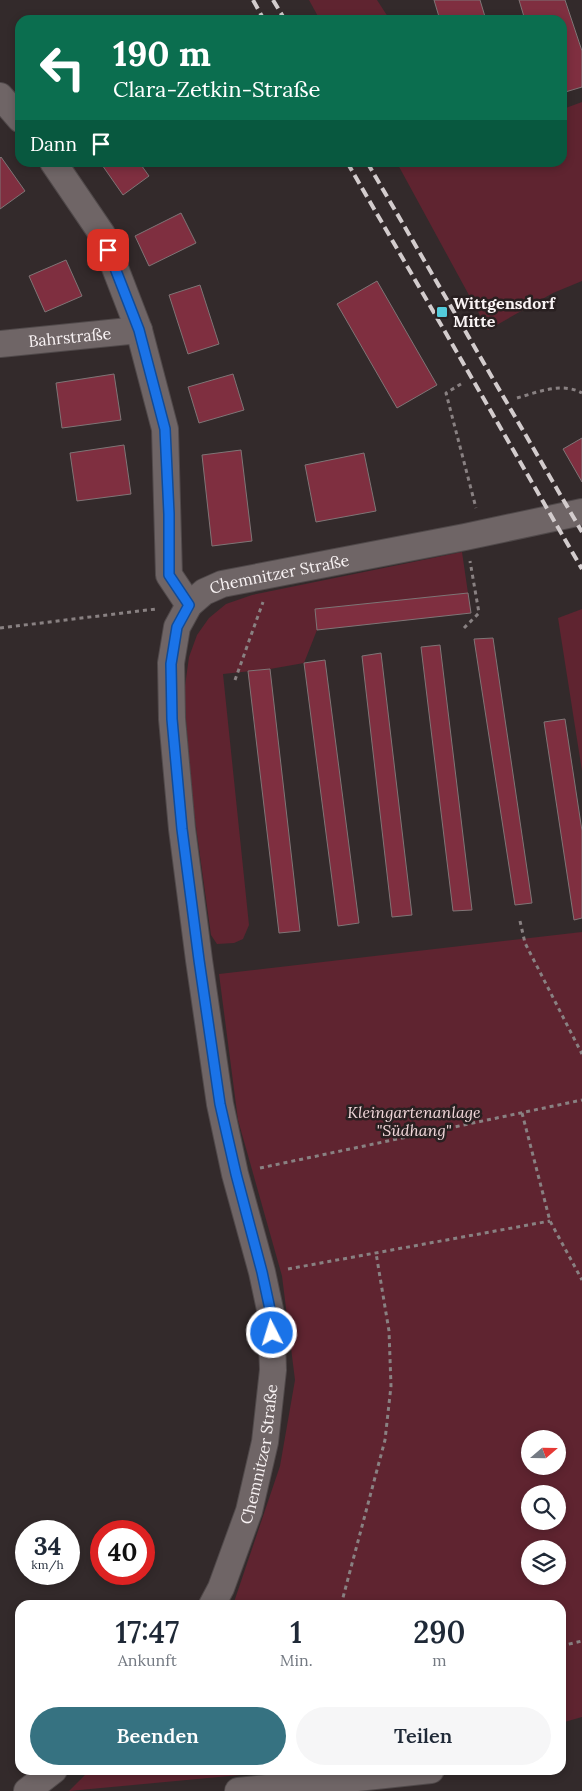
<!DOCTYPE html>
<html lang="de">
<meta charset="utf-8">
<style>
body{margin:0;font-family:Lora,serif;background:#f6f6f7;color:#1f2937;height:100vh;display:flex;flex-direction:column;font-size:19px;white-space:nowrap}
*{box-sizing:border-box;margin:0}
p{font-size:16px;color:#747a83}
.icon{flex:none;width:28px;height:28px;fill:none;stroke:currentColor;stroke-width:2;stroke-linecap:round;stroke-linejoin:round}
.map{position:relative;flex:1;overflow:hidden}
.drawer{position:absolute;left:15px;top:1600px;width:551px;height:175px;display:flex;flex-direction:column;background:#fff;border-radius:15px;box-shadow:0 2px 8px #0003}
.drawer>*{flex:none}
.top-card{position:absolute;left:15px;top:15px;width:552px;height:152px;border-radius:15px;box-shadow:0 2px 8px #0003;background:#0b6e4f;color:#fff;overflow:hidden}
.needle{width:32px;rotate:70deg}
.tools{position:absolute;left:521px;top:1430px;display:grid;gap:10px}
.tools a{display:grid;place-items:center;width:45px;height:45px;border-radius:50%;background:#fff;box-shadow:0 2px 8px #0003;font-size:25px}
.speed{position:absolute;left:15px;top:1520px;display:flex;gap:10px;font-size:25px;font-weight:700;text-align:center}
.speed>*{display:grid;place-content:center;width:65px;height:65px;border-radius:50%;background:#fff;box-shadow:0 2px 8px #0003;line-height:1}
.speed small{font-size:12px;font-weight:400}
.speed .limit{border:8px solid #d22;background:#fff;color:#111}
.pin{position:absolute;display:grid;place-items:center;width:42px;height:42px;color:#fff;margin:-21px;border-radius:10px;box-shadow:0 2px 8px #0006}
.me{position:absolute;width:55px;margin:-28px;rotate:355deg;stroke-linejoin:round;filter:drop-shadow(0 0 4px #0008)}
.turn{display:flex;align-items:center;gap:18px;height:105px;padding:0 15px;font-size:22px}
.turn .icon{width:65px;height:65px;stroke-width:2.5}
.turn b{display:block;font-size:35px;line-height:42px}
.then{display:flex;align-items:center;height:48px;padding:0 15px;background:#0003;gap:10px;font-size:19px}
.eta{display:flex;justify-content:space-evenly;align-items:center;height:85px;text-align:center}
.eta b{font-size:30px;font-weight:600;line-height:35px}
.action{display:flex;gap:10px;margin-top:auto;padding:10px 15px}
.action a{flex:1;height:58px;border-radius:30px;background:#367281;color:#fff;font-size:20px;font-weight:600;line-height:58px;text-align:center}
.action a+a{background:#f6f6f7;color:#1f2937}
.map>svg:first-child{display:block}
.green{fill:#5f2430;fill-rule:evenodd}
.building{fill:#7f2f40;stroke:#7f7576}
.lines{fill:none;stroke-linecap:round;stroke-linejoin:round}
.minor-casing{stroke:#50494a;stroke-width:28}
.path{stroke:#898182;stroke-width:3;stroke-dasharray:4 4;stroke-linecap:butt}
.minor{stroke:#6f6566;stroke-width:26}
.rail{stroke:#d3cccd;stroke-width:4;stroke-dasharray:10 5;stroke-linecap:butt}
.route-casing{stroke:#114b97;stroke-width:12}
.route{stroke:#1a73e8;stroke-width:9}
.poi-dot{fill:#53cbdb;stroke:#292021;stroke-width:2}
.labels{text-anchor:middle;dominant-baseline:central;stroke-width:5;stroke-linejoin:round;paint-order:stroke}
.poi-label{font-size:16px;font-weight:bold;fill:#f9f3f4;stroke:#292021;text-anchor:start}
.street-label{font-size:16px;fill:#f9f3f4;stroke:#292021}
.park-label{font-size:16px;font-style:italic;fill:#f2d8db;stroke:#292021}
</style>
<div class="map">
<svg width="582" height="1791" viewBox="0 0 582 1791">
<rect width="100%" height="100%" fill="#332a2b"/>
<g class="green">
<path d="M309,0H377L390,20H320Z"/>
<path d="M582,102V281L553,293L488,330L397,163L562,162L563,109Z"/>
<path d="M462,552L468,593L315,609L317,630L304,663L270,669L223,674L249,925L243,939L234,943L217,944L211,935L192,798L184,693L189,657L197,635L209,618L226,604L252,595Z"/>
<path d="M582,609V771L558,618Z"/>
<path d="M582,932V1717L561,1723V1605H233L280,1466L295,1380L282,1276L238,1120L219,974ZM530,1439H558V1466H530ZM530,1494H558V1521H530ZM530,1549H558V1576H530Z"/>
<path d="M90,1770H294L69,1791Z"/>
</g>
<g class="building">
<path d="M434,0H480L486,20H440Z"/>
<path d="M519,0H565L582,51V87L562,93V20H525Z"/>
<path d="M1,157L25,191L0,209V158Z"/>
<path d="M100,162H139L149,176L123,195Z"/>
<path d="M181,213L196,243L149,266L135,236Z"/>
<path d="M66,260L82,296L45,312L29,276Z"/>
<path d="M377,281L437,385L397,408L337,304Z"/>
<path d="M200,285L219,344L188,354L169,295Z"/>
<path d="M114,374L121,420L62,428L56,383Z"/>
<path d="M233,374L244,410L199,423L188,387Z"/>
<path d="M582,438V482L563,449Z"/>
<path d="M124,445L131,494L77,501L70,453Z"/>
<path d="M241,450L252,541L212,546L202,455Z"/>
<path d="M364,453L376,511L316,522L305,465Z"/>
<path d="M468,593L471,613L317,630L315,609Z"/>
<path d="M493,638L532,903L515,905L474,639Z"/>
<path d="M440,645L472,910L453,911L421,647Z"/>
<path d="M381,653L412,915L392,917L362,656Z"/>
<path d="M325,660L359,923L338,926L304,663Z"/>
<path d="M270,669L300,931L279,933L248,671Z"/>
<path d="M565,719L582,831V918L574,920L544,722Z"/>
</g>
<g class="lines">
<g class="minor-casing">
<g id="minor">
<path d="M0,96L20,119"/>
<path d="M53,162L102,234L139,330L165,429L169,575L189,605"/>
<path id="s1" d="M0,344L139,330"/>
<path id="s2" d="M212,1605L221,1588L249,1511L265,1442L273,1370L271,1314L262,1272L235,1174L220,1104L199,960L182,829L172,719L171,663L177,627L189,605L204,592L222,584L465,537L582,512"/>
<path d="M27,1791L54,1770"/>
<path d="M238,1791L431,1770"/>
</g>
</g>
<g class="path">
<path d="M461,384L446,393L476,508"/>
<path d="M517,398C538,392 562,382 582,393"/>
<path d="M0,628L156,609"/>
<path d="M464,628L479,613L470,561"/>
<path d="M235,680L263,602"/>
<path d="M520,921L525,943L582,1054"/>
<path d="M522,1113L550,1221L582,1280"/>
<path d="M260,1168L582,1100"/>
<path d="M288,1269L550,1221"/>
<path d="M341,1605L385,1440L391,1386L389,1331L376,1253"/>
<path d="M561,1646L582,1641"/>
</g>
<use href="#minor" class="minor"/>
<g class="rail">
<path d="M253,0L264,20"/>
<path d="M273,0L285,20"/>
<path d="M347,162L582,569"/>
<path d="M367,162L582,532"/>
</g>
</g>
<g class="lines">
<g class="route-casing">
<path id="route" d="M108,250L139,330L165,429L169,514V575L189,605L177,627L171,664L172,719L182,829L199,960L220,1104L236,1174L262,1272L271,1314L272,1333"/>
</g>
<use href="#route" class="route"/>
</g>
<rect class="poi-dot" x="436" y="306" width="12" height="12" rx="2.5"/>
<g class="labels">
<g class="poi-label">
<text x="453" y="303">Wittgensdorf<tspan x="453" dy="18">Mitte</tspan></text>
</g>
<g class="street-label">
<text stroke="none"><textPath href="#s1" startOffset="70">Bahrstraße</textPath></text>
<text stroke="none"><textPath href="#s2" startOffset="1120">Chemnitzer Straße</textPath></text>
<text stroke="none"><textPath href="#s2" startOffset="159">Chemnitzer Straße</textPath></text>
</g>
<g class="park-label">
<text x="414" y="1112">Kleingartenanlage<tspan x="414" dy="18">"Südhang"</tspan></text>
</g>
</g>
</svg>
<div class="tools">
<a><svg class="needle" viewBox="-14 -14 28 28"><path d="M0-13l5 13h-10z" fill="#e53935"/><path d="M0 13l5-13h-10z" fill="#747a83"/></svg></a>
<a><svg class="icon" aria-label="search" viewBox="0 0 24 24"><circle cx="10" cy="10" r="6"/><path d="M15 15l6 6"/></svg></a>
<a><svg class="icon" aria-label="layers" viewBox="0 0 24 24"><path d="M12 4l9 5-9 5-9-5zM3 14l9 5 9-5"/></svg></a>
</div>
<div class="speed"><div>34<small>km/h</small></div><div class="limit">40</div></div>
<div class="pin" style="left:108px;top:250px;background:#d93025"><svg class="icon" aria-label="arrive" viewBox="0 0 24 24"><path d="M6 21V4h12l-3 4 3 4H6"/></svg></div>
<svg class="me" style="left:272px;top:1333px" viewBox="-20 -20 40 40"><circle r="17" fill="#1a73e8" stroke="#fff" stroke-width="3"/><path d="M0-11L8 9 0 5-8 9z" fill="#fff"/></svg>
<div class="top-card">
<div class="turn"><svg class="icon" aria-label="left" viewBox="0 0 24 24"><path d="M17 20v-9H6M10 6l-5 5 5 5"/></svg><div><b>190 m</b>Clara-Zetkin-Straße</div></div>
<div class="then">Dann<svg class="icon" aria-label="arrive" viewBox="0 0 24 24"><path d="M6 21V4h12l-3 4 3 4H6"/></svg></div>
</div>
<section class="drawer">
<div class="eta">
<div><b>17:47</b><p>Ankunft</p></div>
<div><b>1</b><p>Min.</p></div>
<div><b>290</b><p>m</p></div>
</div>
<div class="action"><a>Beenden</a><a>Teilen</a></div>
</section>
</div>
